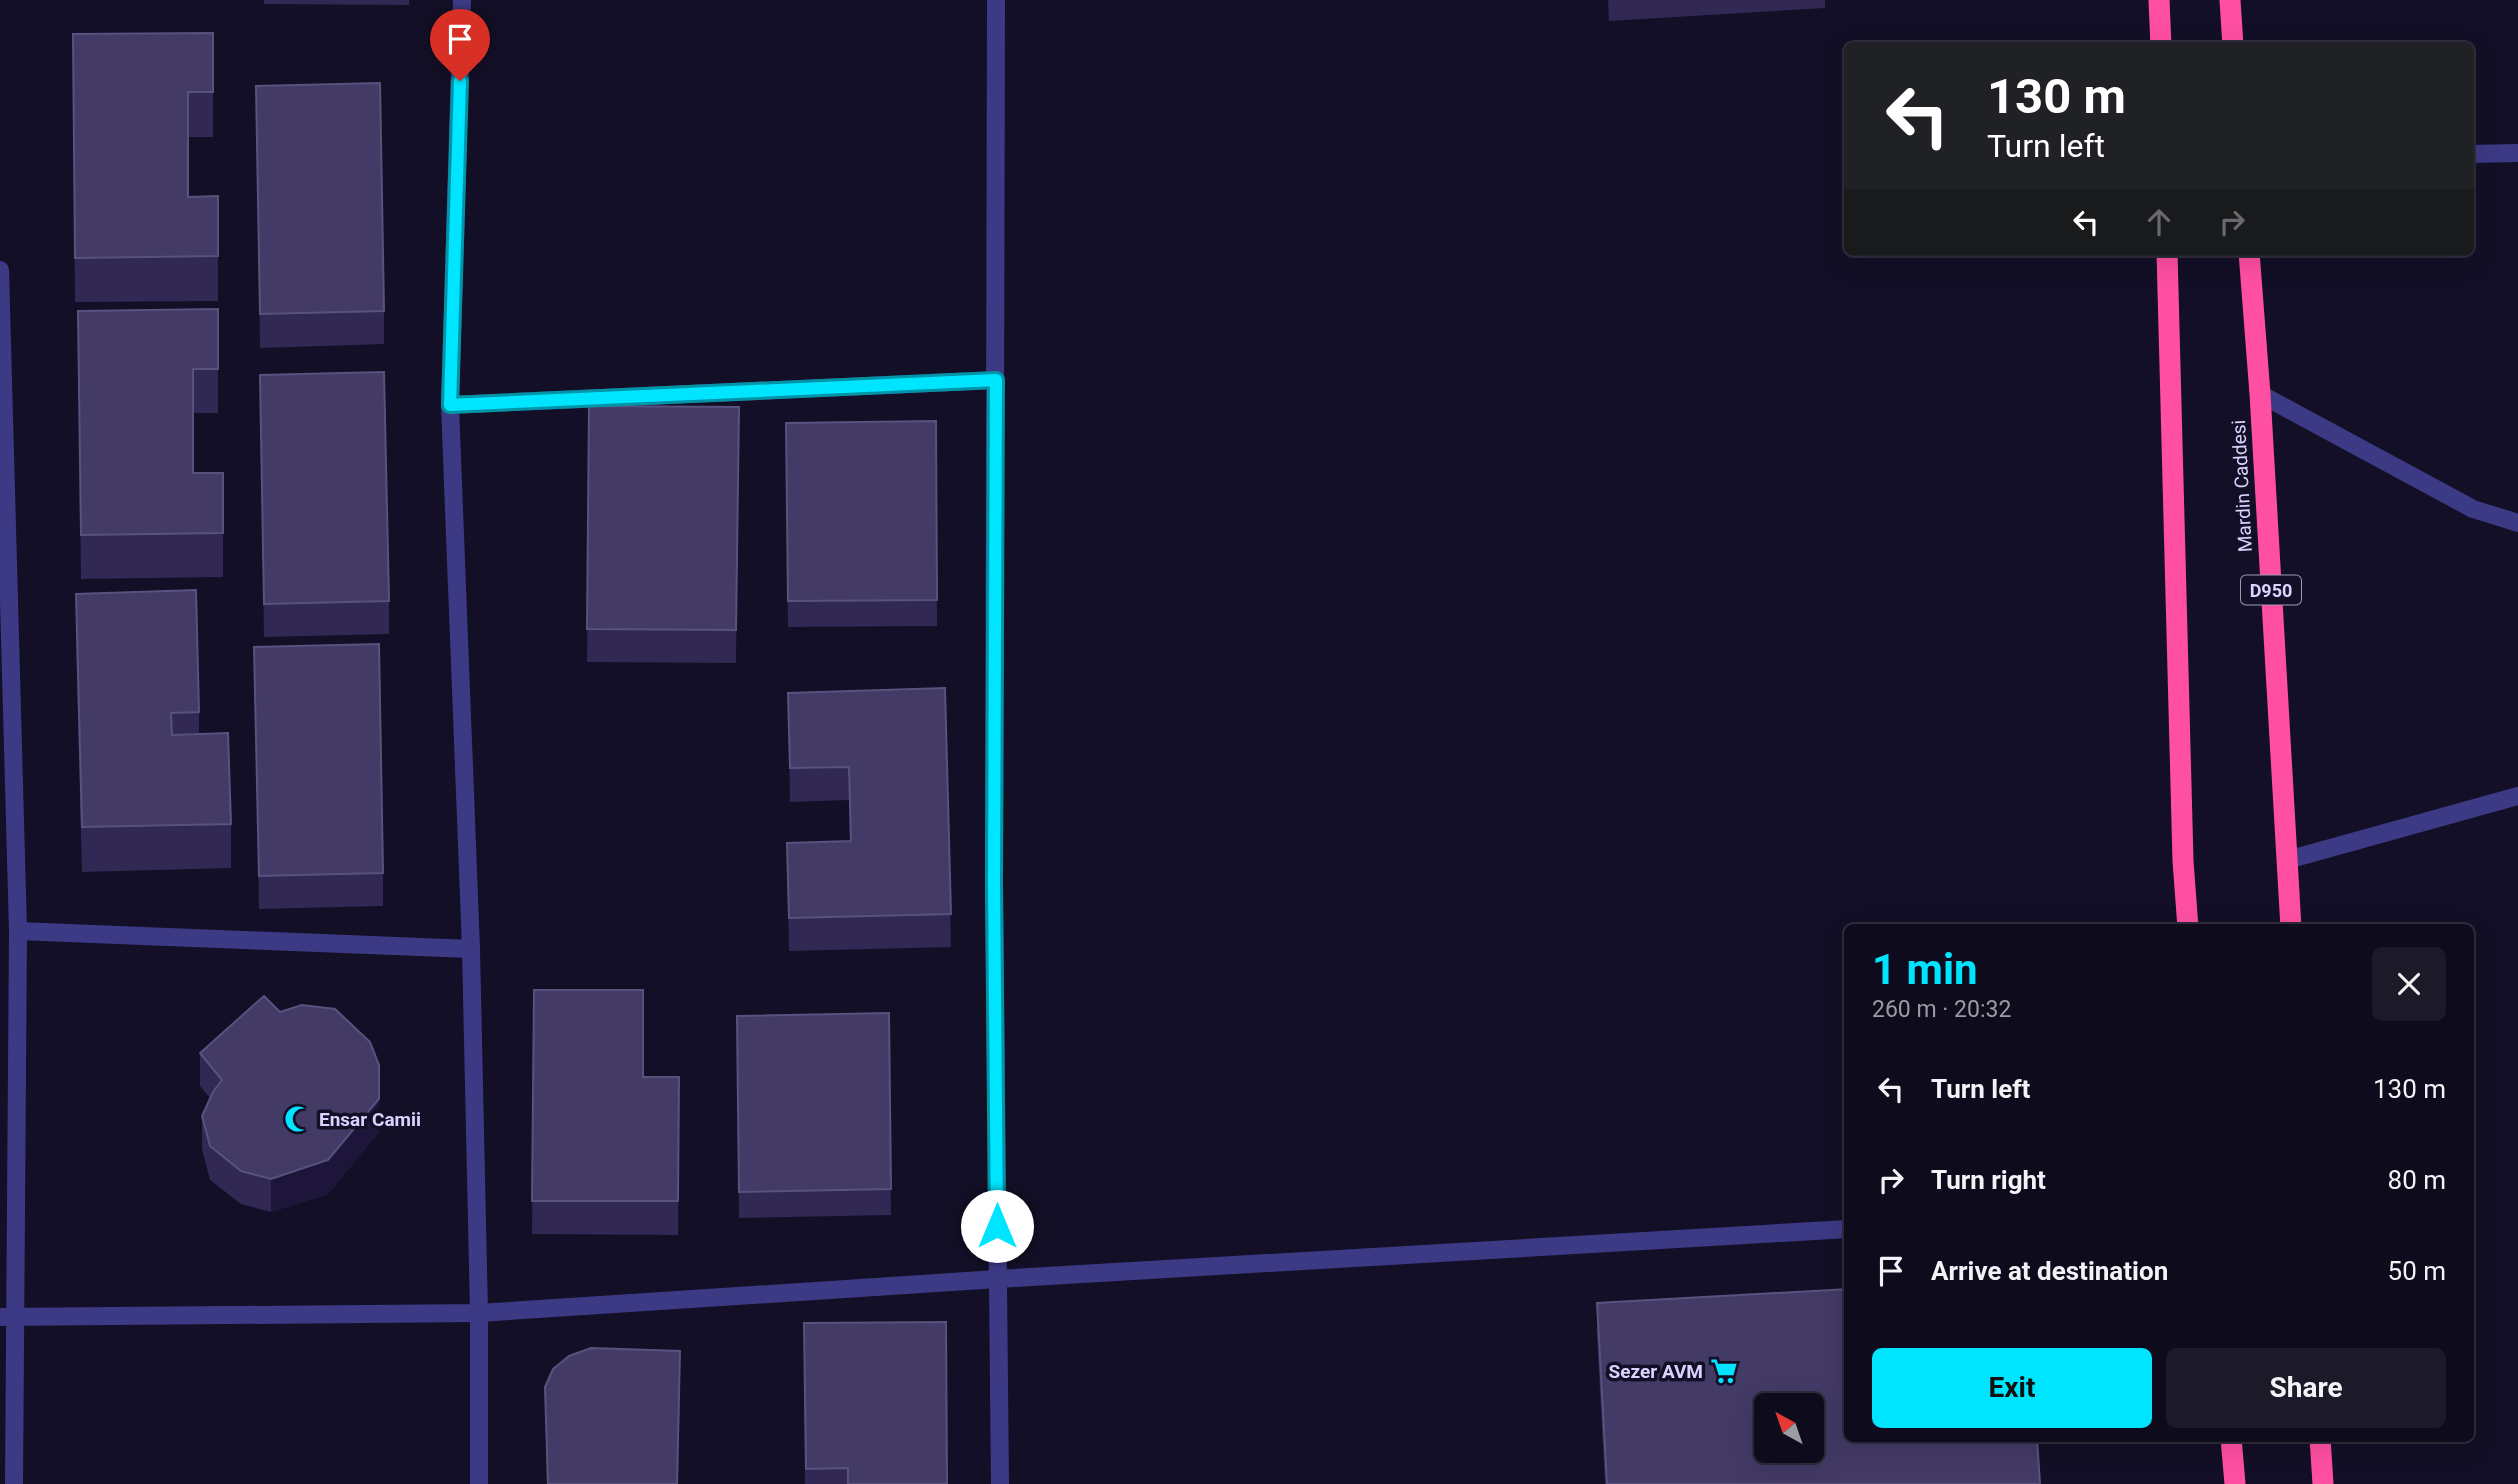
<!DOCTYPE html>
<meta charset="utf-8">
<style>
body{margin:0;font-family:Roboto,sans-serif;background:#1c1929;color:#f1f3f6;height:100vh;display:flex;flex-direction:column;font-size:26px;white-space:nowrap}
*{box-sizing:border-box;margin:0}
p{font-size:23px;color:#9b9ba3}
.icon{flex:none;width:38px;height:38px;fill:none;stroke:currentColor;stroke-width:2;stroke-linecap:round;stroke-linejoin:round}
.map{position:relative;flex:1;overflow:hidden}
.sheet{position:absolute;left:1844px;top:924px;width:630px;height:518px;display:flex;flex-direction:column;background:#0e0b1c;border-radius:10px;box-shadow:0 7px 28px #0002,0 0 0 2px #2e2b3b}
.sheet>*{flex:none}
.banner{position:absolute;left:1844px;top:42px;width:630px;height:214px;border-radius:10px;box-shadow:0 7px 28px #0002,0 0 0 2px #2e2b3b;background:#202124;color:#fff;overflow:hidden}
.needle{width:46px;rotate:320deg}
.tools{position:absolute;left:1754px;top:1393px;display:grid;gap:14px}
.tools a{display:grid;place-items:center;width:70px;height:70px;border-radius:10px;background:#0e0b1c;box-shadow:0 7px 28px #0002,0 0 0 2px #2e2b3b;font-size:35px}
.pin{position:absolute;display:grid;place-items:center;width:60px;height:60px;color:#fff;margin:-72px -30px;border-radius:50% 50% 50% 0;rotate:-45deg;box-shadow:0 0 7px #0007}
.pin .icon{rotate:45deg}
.me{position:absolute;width:77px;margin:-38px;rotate:0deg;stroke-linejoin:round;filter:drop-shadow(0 0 5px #0008)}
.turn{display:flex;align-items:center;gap:24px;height:147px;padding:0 28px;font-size:32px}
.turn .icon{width:91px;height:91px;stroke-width:2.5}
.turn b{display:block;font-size:49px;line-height:60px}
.lanes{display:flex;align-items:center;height:66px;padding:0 28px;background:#0003;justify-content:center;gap:35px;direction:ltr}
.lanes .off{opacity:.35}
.round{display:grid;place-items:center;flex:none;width:74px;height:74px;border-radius:10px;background:#1c1929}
.overview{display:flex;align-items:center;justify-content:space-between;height:119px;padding:0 28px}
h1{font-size:42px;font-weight:700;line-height:52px;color:#00e5ff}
.button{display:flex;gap:14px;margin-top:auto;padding:14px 28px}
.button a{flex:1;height:80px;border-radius:10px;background:#00e5ff;color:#111;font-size:28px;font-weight:700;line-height:80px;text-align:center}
.button a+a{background:#1c1929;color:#f1f3f6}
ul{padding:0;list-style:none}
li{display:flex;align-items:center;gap:21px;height:91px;padding:0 28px}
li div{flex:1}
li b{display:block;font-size:26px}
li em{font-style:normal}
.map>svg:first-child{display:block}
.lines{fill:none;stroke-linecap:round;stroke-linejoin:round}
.minor{stroke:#3d3a85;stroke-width:18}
.highway{stroke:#ff4fa3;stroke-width:21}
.wall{fill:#312854}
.shaded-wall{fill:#1d163a}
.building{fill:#433a66;stroke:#5a527e;stroke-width:2;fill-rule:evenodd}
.route-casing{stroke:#0095a6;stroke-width:18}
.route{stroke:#00e5ff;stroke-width:12}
.labels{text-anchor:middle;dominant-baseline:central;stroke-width:7;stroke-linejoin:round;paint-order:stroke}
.shield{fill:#130f26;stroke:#9e99be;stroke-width:2}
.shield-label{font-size:18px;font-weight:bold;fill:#d9d4ff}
.street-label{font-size:19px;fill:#d9d4ff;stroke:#130f26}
.poi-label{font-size:19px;font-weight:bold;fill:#d9d4ff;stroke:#130f26;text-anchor:start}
</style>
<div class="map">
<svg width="2518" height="1484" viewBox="0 0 2518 1484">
<rect width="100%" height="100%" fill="#130f26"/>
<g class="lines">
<g class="minor">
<path d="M462,0L450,405L471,949L479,1313V1484"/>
<path d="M996,0L994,883L1000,1484"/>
<path d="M2471,154L2518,153"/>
<path d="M0,270L18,931L14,1484"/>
<path d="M2260,394L2473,509L2518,523"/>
<path d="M450,405L996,380"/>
<path d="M2287,860L2518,796"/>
<path d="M18,931L471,949"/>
<path d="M0,1317L479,1313L997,1279L1848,1229"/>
</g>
<g class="highway">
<path d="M2159,0L2161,46"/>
<path d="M2230,0L2233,46"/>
<path d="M2167,252L2183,861L2188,928"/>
<path d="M2249,252L2260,394L2291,928"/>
<path d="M2231,1438L2235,1484"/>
<path d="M2320,1438L2323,1484"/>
</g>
</g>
<g class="wall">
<path d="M264,0H409V5L264,4Z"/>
<path d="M1608,0H1825V8L1609,21Z"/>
<path d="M213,33V137H188V197L218,196V301L75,302L73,34Z"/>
<path d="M256,86L384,311V344L260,348Z"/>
<path d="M218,309V413H193V473H223V577L81,579L78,311Z"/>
<path d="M260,375L389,601V634L264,637Z"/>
<path d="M589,406L739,407L736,663L587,662Z"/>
<path d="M936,421L937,626L788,627L786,423Z"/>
<path d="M76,594L199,712V734L231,824V868L82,872L76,638Z"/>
<path d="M254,647L383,873V906L259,909Z"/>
<path d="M945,688L951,947L789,951L787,843L850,841L849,800L790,802L788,693Z"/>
<path d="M534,990L643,1077H679L678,1235L532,1234Z"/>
<path d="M889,1013L891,1215L739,1218L737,1016Z"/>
<path d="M200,1053L379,1132L328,1194L271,1212L241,1204L210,1180L202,1149V1116L210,1098L200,1086Z"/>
<path d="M1597,1303L2040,1484H1605L1597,1336Z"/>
<path d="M804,1323L947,1484H805Z"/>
<path d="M680,1384L678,1484H547L545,1387Z"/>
</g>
<g class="shaded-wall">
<path d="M379,1065V1132L328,1194L271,1212V1179Z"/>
<path d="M680,1351V1384L677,1484Z"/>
</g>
<g class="building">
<path d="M213,33V92H188V197L218,196V256L75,258L73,34Z"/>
<path d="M380,83L384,311L260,314L256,86Z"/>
<path d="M218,309V369H193V473H223V533L81,535L78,311Z"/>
<path d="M384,372L389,601L264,604L260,375Z"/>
<path d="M589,406L739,407L736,630L587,629Z"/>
<path d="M936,421L937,600L788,601L786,423Z"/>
<path d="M196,590L199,712L171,713L172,735L228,733L231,824L82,827L76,594Z"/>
<path d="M379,644L383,873L259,876L254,647Z"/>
<path d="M945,688L951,914L789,918L787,843L851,841L849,767L790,768L788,693Z"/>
<path d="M534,990H643V1077H679L678,1201H532Z"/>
<path d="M264,996L280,1012L302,1005L335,1009L370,1042L379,1065V1099L328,1160L271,1179L241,1171L210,1146L202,1116L213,1092L222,1080L200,1053Z"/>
<path d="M889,1013L891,1189L739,1192L737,1016Z"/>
<path d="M1848,1289V1438H2037L2040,1484H1607L1597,1303ZM1766,1405H1811V1451H1766Z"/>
<path d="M946,1322L947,1484H848V1468L806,1469L804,1323Z"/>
<path d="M591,1348L680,1351L677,1484H548L545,1387L553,1369L569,1356Z"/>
</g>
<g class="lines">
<g class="route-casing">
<path id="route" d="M460,81L450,405L996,380L994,883L997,1226"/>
</g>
<use href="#route" class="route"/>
</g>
<defs>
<g id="mosque-bare" transform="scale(2.1)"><path d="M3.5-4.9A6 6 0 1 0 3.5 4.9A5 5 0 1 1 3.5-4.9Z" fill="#00e5ff" stroke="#130f26" stroke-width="2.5" paint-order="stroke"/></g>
<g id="supermarket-bare" transform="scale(2.1)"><path d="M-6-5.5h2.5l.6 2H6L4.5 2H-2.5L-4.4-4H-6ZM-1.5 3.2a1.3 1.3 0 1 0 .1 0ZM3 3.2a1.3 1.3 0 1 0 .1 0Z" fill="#00e5ff" stroke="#130f26" stroke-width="2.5" paint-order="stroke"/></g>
</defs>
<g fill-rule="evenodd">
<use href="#mosque-bare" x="298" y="1119"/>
<use href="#supermarket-bare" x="1724" y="1371"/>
</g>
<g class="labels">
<rect class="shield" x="2241" y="575.5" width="60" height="29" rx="5"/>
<g class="shield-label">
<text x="2271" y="590">D950</text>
</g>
<g class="street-label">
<text transform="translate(2242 486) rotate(-93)">Mardin Caddesi</text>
</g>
<g class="poi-label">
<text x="319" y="1119">Ensar Camii</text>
<text x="1703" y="1371" text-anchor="end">Sezer AVM</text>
</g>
</g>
</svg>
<div class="tools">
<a><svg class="needle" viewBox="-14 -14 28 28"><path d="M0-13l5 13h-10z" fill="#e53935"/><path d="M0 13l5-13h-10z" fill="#9b9ba3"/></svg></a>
</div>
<div class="pin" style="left:460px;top:81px;background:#d93025"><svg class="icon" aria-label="arrive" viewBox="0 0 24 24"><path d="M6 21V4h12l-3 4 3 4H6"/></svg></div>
<svg class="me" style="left:997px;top:1226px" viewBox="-20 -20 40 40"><circle r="19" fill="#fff"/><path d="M0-13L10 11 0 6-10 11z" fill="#00e5ff"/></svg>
<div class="banner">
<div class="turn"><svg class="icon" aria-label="left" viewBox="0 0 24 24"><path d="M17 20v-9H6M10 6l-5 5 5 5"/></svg><div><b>130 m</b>Turn left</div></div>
<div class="lanes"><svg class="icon" aria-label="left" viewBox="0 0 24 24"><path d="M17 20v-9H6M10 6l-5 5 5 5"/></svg><svg class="icon off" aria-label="ahead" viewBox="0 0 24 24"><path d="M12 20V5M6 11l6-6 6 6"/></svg><svg class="icon off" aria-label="right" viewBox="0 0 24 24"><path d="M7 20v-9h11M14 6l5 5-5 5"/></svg></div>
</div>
<section class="sheet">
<div class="overview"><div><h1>1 min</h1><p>260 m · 20:32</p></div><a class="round"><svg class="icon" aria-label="close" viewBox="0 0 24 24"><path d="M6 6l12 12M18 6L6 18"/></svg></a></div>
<ul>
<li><svg class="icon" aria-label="left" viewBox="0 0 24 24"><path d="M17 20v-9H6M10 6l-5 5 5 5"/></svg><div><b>Turn left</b></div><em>130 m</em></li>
<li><svg class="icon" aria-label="right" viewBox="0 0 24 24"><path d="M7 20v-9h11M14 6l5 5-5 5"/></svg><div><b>Turn right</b></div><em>80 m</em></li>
<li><svg class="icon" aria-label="arrive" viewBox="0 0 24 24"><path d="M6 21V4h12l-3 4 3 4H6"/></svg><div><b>Arrive at destination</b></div><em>50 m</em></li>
</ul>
<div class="button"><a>Exit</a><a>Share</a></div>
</section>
</div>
